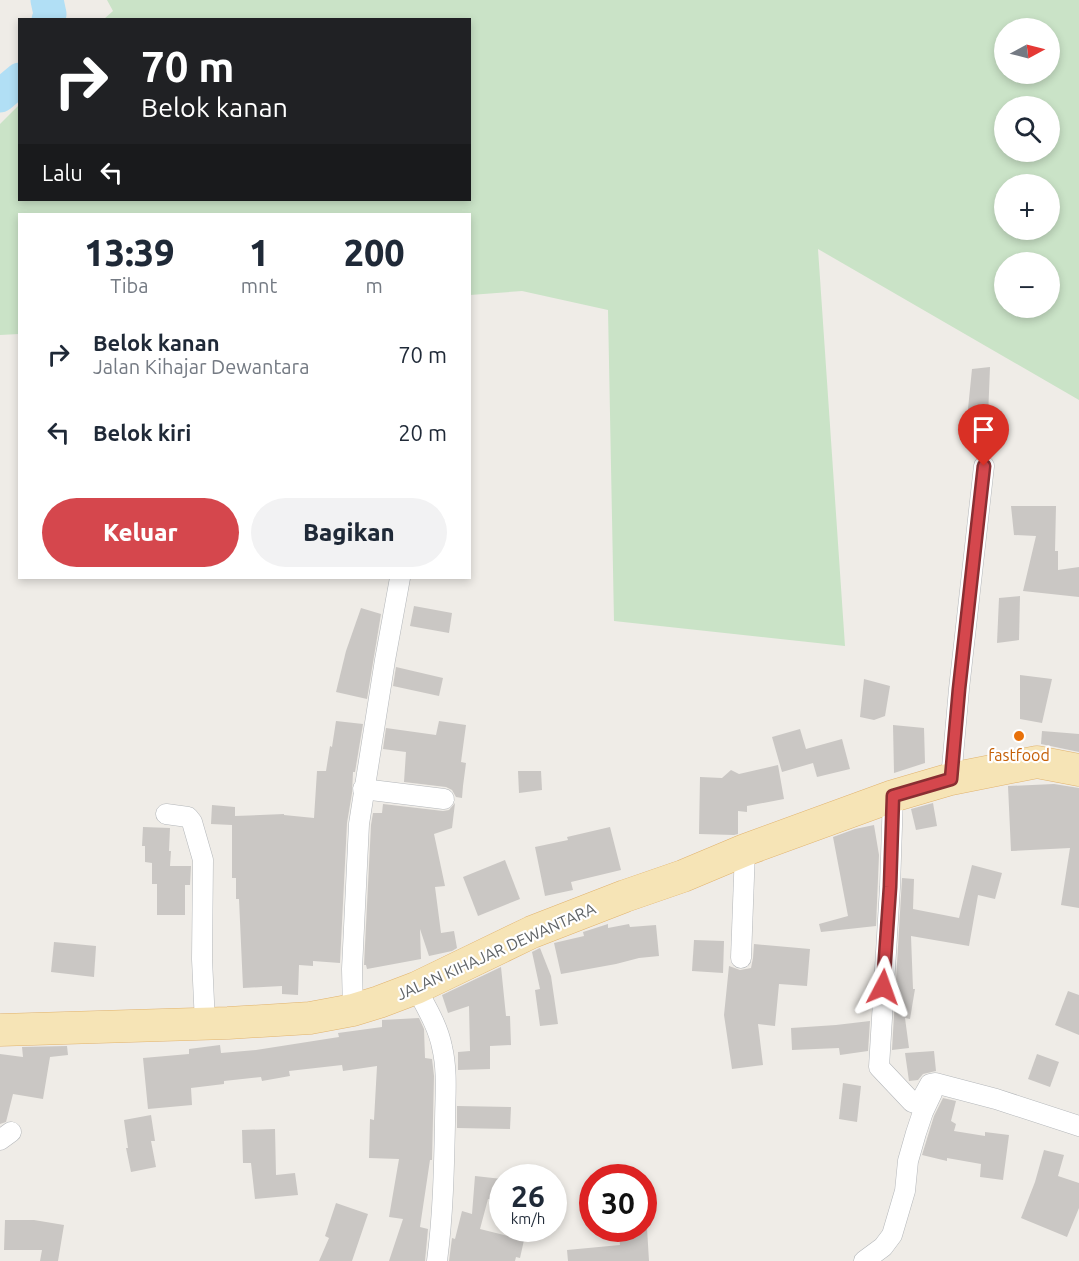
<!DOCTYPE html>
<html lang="id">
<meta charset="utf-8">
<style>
body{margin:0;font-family:Ubuntu,sans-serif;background:#f2f2f3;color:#1f2937;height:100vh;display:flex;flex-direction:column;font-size:22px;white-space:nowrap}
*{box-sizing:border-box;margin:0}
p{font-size:20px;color:#747a83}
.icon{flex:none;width:33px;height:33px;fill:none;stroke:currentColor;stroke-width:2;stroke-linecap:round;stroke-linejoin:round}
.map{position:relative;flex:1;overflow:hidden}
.details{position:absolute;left:18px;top:213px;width:453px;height:366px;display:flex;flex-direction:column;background:#fff;border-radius:0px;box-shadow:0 3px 9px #0003}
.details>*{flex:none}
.top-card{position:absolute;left:18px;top:18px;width:453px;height:183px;border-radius:0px;box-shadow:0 3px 9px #0003;background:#202124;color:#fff;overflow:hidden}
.needle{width:39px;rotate:83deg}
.controls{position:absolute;left:994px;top:18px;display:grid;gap:12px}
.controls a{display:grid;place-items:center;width:66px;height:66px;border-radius:50%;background:#fff;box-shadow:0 3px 9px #0003;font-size:30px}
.speed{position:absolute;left:489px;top:1164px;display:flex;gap:12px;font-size:30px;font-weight:700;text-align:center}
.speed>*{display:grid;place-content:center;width:78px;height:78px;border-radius:50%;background:#fff;box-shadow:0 3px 9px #0003;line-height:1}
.speed small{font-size:15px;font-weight:400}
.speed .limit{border:9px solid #d22;background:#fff;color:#111}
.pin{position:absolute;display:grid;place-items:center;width:51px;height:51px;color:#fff;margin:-62px -26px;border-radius:50% 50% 50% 0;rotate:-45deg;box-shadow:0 0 6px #0007}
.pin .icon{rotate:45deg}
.me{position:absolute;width:66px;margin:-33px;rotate:4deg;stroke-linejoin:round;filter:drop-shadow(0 0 4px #0008)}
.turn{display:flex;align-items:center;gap:21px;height:126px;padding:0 24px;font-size:27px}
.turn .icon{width:78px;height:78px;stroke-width:2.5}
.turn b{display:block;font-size:42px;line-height:51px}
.then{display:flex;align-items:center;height:57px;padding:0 24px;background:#0003;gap:12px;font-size:22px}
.eta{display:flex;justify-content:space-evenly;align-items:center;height:102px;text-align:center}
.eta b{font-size:36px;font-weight:800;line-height:42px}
.cta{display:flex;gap:12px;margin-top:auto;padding:12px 24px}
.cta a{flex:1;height:69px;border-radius:36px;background:#d5474d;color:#fff;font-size:24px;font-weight:800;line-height:69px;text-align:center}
.cta a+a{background:#f2f2f3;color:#1f2937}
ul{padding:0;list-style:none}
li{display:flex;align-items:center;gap:18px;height:78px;padding:0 24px}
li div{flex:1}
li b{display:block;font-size:22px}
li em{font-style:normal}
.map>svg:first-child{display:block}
.green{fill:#cae3c7;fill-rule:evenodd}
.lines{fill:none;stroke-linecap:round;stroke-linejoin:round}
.river{stroke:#b1dff5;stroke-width:33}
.building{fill:#cac7c4}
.minor-casing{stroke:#b4b7ba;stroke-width:21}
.primary-casing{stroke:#e1b36e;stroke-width:33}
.minor{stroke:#fff;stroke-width:20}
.primary{stroke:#f6e4b6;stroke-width:32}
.route-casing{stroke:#8a2e32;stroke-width:15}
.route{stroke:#d5474d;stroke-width:10}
.food-dot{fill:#e8710a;stroke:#fff;stroke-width:2}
.labels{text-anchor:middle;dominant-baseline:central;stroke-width:4.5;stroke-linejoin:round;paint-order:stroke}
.food-label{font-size:16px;fill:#c56008;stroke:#fff}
.street-label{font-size:16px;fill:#5f6366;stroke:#fff}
</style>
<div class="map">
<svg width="1079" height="1261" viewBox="0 0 1079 1261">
<rect width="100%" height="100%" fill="#efece7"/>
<path class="green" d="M107,0H1079V400L818,249L845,646L614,621L608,310L522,291L470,295V214H20L19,334L0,335V124L19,105L20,200H470V20L104,19L113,11ZM1005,28H1050V74H1005ZM1005,106H1050V152H1005ZM1005,184H1050V230H1005ZM1005,262H1050V308H1005Z"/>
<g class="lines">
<g class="river">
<path d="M47,0L50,14L48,20"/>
<path d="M0,96L20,79"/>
</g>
</g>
<g class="building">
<path d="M990,367L988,417L1000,416L998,439L971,441L967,419L972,369Z"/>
<path d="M1011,506H1056L1055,551H1058V570L1079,567V597L1023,591L1036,536L1014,535Z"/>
<path d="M1020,596L1019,640L997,643L999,598Z"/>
<path d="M414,606L452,613L449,633L410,626Z"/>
<path d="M361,608L381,614L367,699L336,692L346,651Z"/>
<path d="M396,667L443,678L439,696L393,686Z"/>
<path d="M1020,675L1052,679L1042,723L1020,719Z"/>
<path d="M864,679L890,686L885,716L874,720L860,717Z"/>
<path d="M336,721L363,724L355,772H353L352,793L347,823L340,963L313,961V966L299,965L298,995L282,994V986L243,988L239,899H236V878H232V825L211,824L212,805L235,807V816L284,814V815L314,818L317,771H326L330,746L332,747Z"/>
<path d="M439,721L466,725L461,762L466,763L463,786L462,798L456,797L452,790L446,787L404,782L406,752L383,749L386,728L436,735Z"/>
<path d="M893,725L924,728L925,763L894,773Z"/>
<path d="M800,729L806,749L842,739L850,769L817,777L813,763L782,772L772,737Z"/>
<path d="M1042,731L1079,734V752L1041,744Z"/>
<path d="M778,765L784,799L747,806V812L738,811V834L734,835L699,834L700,777L722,778L731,770L739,774Z"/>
<path d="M518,771H541L542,790L519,793Z"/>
<path d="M1054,784L1079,788V908L1061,905L1070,848L1011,851L1008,786Z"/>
<path d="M455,803L452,828L434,834L445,886L435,887L441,933L454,931L457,948L452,951L429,956L420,929L421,959L367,969L366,965H364L371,825L373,813H382L383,804L443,811L449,810Z"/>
<path d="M933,803L937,826L916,830L911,809Z"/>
<path d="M874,825L879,855L876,926L821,932L819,924L848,916L833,837L855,829Z"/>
<path d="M143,827L170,828L169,851H171L170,866H191L190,885H185V915H157V884H152V863L145,862V846H142Z"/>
<path d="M610,827L621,870L571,882L573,890L545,896L535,847L568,840L567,837Z"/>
<path d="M505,860L520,899L478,916L463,877Z"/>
<path d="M972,865L1002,873L995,899L978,895L969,946L911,936L913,989H915L910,1019L905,1018L909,1048L892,1050L902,878L914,879L913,909L959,918Z"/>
<path d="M608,924V928L629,924L630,927L656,925L659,956L639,958L616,964L561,974L554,943L584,936L583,932Z"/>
<path d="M694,940L724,941L723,973L692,971Z"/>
<path d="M54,942L96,946L94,977L51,972Z"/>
<path d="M754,944L810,949L807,986L779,984L775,1026L758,1024L763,1065L732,1069L724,1015L729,966L740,970L751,968L753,958Z"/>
<path d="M540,948L551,976L558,1024L540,1026L535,990L540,989L532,952Z"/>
<path d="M501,967L506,1016H510L511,1045L490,1046V1069L458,1070V1052L470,1051L469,1006L448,1013L442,995Z"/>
<path d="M1068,991L1079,995V1035L1055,1025Z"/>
<path d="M419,1018L424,1029L425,1058L432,1059L434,1076L432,1160H430L420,1227L428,1229L425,1261H389L403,1219L389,1217L399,1159L369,1158L370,1119L374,1120L377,1066L343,1071L342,1065L289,1071L290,1076L262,1081L261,1077L224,1081V1084L191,1088L192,1105L148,1109L143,1058L189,1054V1049L220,1045L221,1053L256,1050L339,1037L338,1033L382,1027V1020Z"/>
<path d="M870,1021L868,1051L840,1055L839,1048L792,1050L791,1028L836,1025Z"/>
<path d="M67,1046L68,1055L50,1057L43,1099L13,1094L6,1122L0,1124V1054L23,1057L22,1047Z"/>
<path d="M934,1051L936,1071L923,1074L918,1080L909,1081L905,1053Z"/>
<path d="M1037,1054L1059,1062L1050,1087L1028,1079Z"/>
<path d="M843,1083L861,1086L857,1122L839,1119Z"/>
<path d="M943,1098L956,1101L951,1121L956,1124L954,1131L985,1136V1132L1009,1135L1003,1180L980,1177L981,1164L947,1158V1161L922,1155L934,1116Z"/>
<path d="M457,1106L511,1107L510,1129L457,1128Z"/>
<path d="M151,1115L155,1141H151L156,1167L131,1172L126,1148H128L124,1120Z"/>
<path d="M275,1129L276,1175L295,1173L298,1195L255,1199L251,1163H243L242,1130Z"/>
<path d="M1044,1150L1064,1155L1058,1176L1079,1183V1208L1067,1237L1021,1218L1035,1182Z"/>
<path d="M475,1176L502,1179V1200L488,1199L480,1229L524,1240L520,1258L516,1257L515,1261H449L452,1238L455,1239L462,1211L472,1214Z"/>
<path d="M336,1203L368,1214L352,1261H319L329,1238L325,1236Z"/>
<path d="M5,1220H34L64,1225L58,1261H40L42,1250H4Z"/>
<path d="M618,1228H647L649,1261H568L567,1250L620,1245Z"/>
</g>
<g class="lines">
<g class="minor-casing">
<g id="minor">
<path d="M951,779L959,689L984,466"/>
<path d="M363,789L444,799"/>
<path d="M893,796L890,887L879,1067L912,1102L915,1103L920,1102L930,1084L935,1083L996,1099L1079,1126"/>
<path d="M166,814L188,817L192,822L203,860L202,959L205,1023"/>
<path d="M741,958L745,850"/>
<path d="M416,988C426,1007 438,1026 442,1047C448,1072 445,1098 445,1124C444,1170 443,1216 437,1261"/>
<path d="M353,1010L352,969L359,824L385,660L400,578"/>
<path d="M0,1140L11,1132"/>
<path d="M864,1261L883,1247L892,1235L905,1191L908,1161L916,1133L923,1112L932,1093"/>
</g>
</g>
<g class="primary-casing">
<path id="primary" d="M0,1030L228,1023L310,1018L353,1010L379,1002L416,988L532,932L625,896L683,876L745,850L893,796L951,779L1037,762L1079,770"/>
</g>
<use href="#minor" class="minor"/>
<use href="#primary" class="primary"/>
</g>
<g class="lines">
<g class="route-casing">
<path id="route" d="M883,987L890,887L893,796L951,779L959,689L984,466"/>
</g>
<use href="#route" class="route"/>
</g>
<circle class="food-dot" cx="1019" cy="736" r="6"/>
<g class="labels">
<g class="food-label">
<text x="1019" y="755">fastfood</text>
</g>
<g class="street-label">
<text transform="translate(496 951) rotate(-24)">JALAN KIHAJAR DEWANTARA</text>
</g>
</g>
</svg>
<div class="controls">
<a><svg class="needle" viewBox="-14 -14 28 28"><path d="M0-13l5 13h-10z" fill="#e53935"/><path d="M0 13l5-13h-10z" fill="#747a83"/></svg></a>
<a><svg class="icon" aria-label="search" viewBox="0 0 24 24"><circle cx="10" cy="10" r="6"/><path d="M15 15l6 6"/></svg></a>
<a>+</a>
<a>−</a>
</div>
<div class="speed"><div>26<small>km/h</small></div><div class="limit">30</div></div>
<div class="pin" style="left:984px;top:466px;background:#d93025"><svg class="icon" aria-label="arrive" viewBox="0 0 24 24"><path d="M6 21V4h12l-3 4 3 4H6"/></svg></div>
<svg class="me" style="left:883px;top:987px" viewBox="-20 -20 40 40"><path d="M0-17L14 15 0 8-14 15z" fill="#d5474d" stroke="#fff" stroke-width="4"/></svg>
<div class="top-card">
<div class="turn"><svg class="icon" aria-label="right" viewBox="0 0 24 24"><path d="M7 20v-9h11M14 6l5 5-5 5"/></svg><div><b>70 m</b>Belok kanan</div></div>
<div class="then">Lalu<svg class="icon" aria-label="left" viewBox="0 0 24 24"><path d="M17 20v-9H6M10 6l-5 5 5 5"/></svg></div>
</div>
<section class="details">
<div class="eta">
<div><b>13:39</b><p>Tiba</p></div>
<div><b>1</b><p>mnt</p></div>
<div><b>200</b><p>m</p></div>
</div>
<ul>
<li><svg class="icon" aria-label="right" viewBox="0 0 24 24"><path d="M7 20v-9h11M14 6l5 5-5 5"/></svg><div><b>Belok kanan</b><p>Jalan Kihajar Dewantara</p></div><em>70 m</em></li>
<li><svg class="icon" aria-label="left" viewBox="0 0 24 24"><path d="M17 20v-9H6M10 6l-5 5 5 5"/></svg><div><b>Belok kiri</b></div><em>20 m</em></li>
</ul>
<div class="cta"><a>Keluar</a><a>Bagikan</a></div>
</section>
</div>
